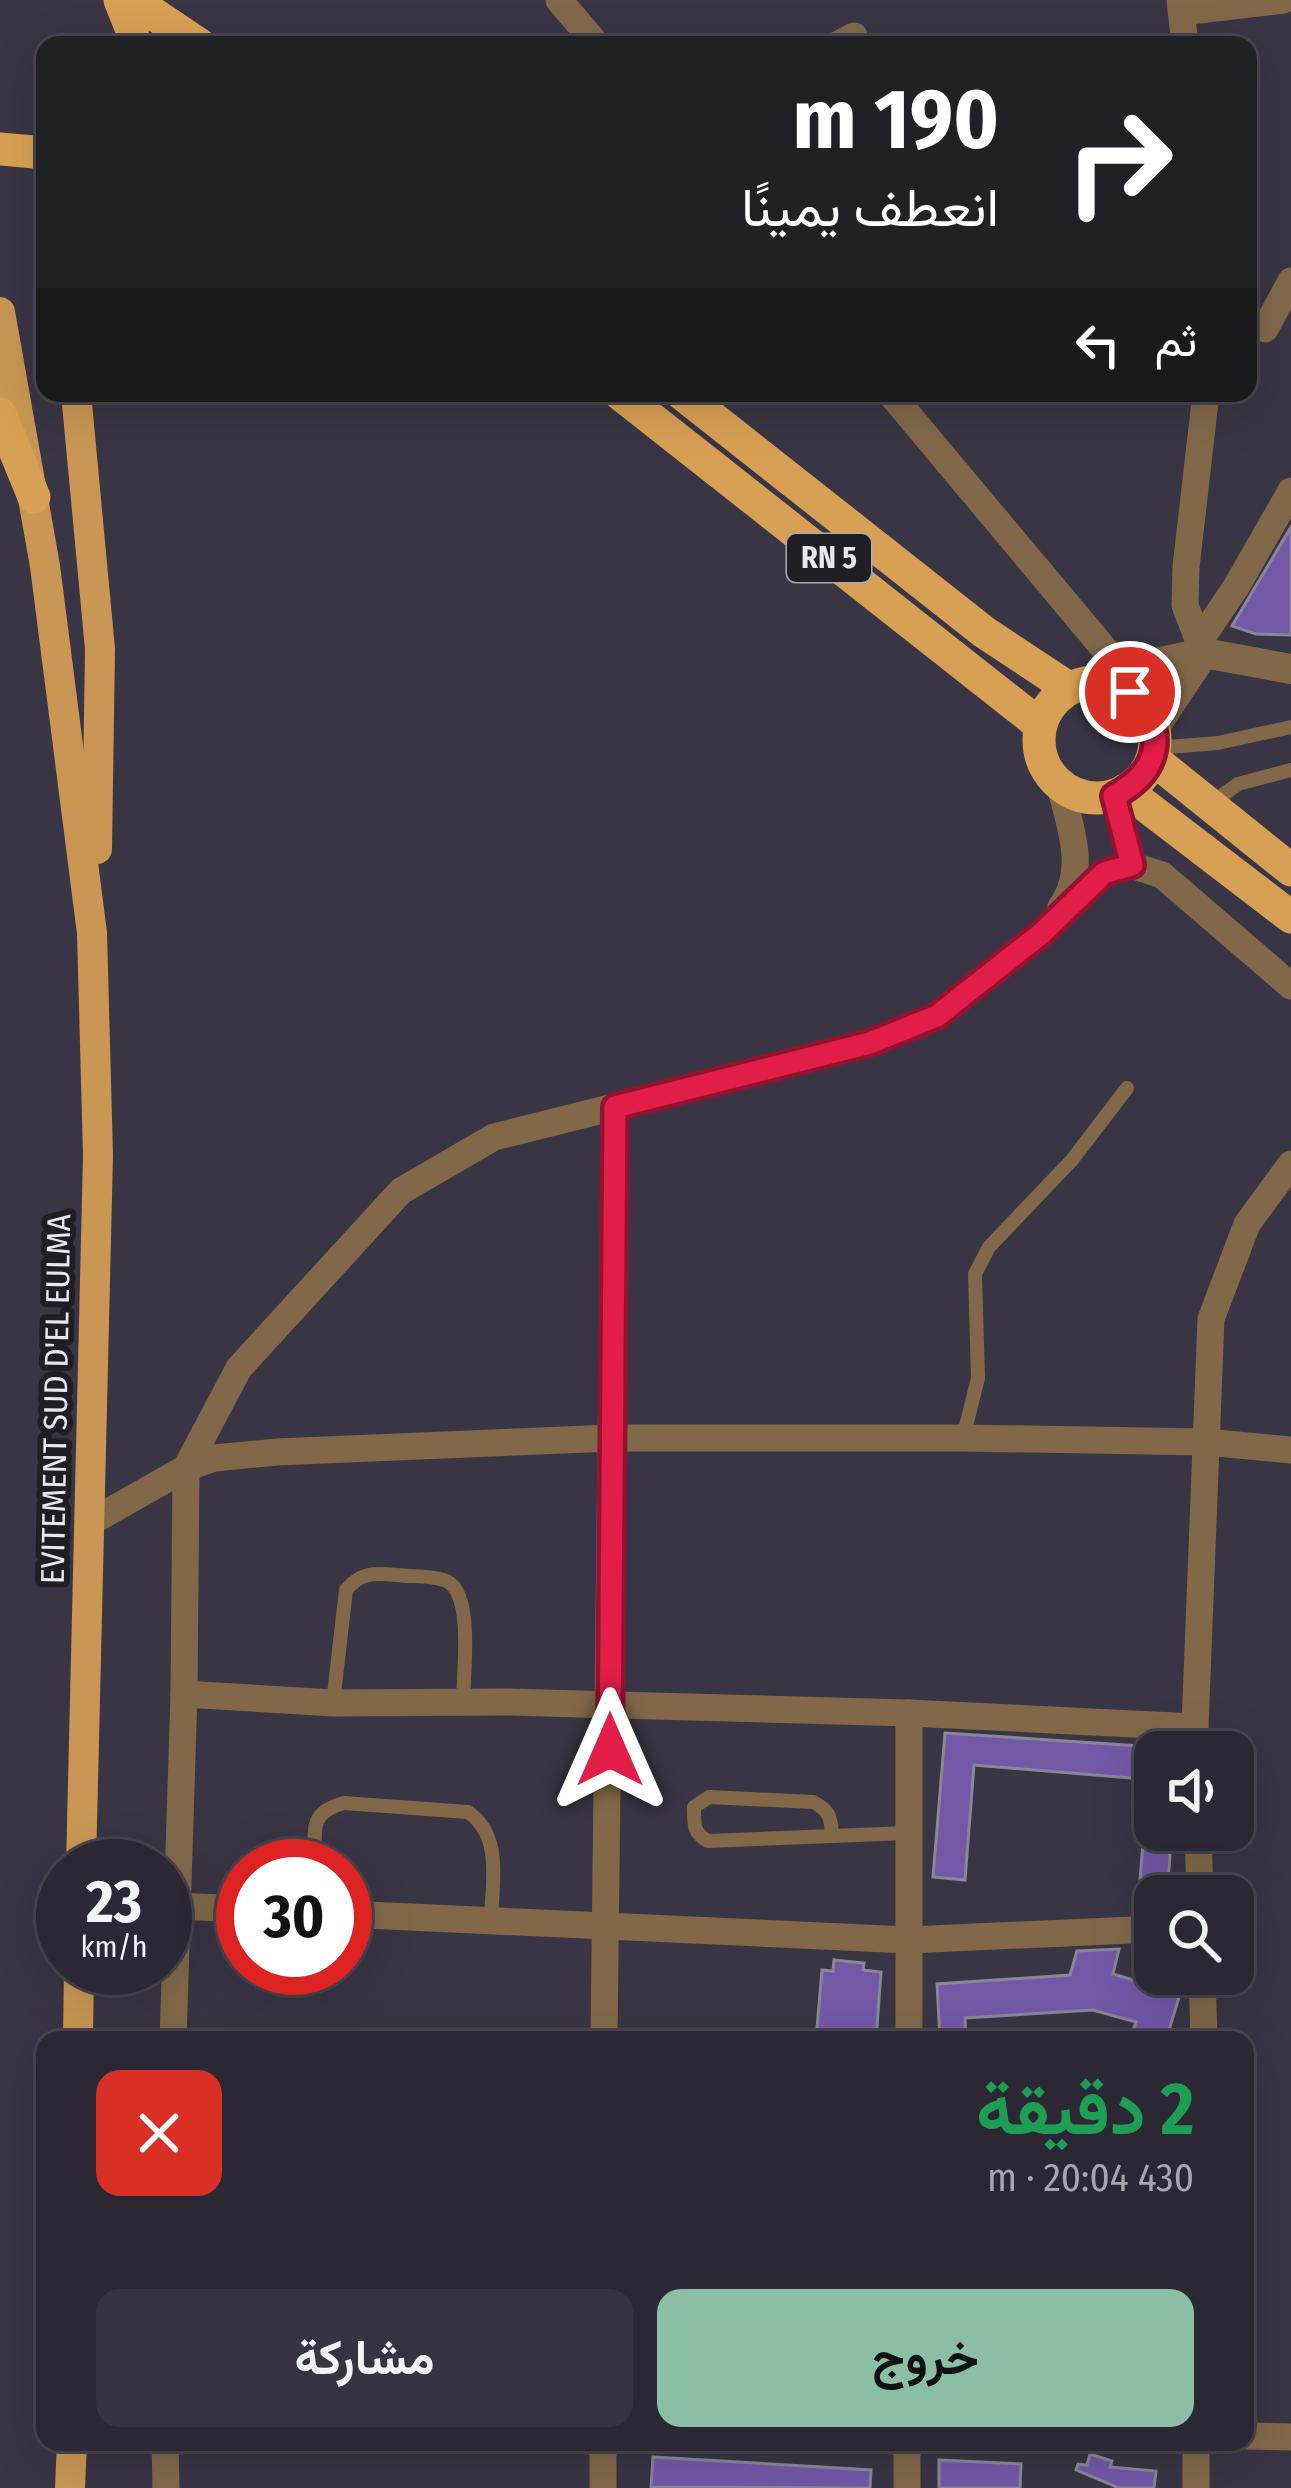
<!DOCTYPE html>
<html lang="ar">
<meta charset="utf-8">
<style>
body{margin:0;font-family:"Fira Sans Condensed",Vazirmatn,sans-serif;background:#37343f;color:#f1f3f6;direction:rtl;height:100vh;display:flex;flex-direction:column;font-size:45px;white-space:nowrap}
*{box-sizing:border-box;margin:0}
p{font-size:39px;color:#a6a6ac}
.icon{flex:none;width:66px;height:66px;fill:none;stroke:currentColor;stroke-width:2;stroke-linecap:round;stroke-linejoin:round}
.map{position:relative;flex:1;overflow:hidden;direction:ltr}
.side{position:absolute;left:36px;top:2031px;width:1218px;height:420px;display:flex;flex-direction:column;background:#2b2833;border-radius:24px;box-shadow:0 12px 48px #0002,0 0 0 3px #47444e;direction:rtl}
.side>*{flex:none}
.banner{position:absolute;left:36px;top:36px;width:1221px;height:366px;border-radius:24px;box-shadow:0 12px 48px #0002,0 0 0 3px #47444e;direction:rtl;background:#202124;color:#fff;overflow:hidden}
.controls{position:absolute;left:1134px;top:1731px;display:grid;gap:24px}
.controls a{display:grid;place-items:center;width:120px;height:120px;border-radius:24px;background:#2b2833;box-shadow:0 12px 48px #0002,0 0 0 3px #47444e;font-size:60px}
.speed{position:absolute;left:36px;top:1839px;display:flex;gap:24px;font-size:60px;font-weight:700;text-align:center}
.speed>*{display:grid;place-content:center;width:156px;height:156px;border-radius:50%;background:#2b2833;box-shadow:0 12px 48px #0002,0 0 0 3px #47444e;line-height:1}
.speed small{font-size:30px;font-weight:400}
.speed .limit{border:18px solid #d22;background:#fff;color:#111}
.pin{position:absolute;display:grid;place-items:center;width:102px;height:102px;color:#fff;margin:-51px;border:6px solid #fff;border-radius:50%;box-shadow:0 3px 12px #0007}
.me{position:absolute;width:132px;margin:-66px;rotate:0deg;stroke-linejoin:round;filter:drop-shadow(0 0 9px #0008)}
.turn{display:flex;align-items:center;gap:42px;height:252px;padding:0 60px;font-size:54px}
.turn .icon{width:156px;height:156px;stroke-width:2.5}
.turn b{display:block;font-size:84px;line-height:102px}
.then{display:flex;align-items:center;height:114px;padding:0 60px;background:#0003;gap:24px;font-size:45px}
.round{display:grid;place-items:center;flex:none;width:126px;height:126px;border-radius:24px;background:#37343f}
.summary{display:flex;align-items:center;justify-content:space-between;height:204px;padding:0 60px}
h1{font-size:72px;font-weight:700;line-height:90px;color:#1e9e55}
.button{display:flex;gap:24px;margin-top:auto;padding:24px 60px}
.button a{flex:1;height:138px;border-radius:24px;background:#8abfa5;color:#111;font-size:48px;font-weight:700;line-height:138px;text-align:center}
.button a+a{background:#37343f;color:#f1f3f6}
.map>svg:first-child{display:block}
.building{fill:#7259a8;stroke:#8a8697;stroke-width:3}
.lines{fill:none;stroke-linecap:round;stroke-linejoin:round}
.service{stroke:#816849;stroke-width:14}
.minor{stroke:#816849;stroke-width:27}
.tertiary{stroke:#816849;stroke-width:30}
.primary{stroke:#c99753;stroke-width:30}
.trunk{stroke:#d8a054;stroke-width:33}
.route-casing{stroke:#92132f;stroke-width:30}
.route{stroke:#e11d48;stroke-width:21}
.labels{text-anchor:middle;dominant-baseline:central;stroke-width:12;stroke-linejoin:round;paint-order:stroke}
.shield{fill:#1f1e24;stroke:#acaab2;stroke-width:3}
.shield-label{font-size:30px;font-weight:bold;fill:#e8e6ef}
.street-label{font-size:33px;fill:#e8e6ef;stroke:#1f1e24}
</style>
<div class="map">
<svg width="1291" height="2488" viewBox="0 0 1291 2488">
<rect width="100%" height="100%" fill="#393544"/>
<g class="building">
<path d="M1291,527V635L1256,634L1232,626Z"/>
<path d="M945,1733L1155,1747V1780L974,1765L965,1880L933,1877Z"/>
<path d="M1144,1830H1172L1168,1882L1140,1880Z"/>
<path d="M1119,1949L1113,1974L1180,1994L1166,2040L1132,2033L1136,2022L1093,2010L965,2018L966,2040H940L937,1984L1070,1975L1077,1951Z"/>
<path d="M834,1960L864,1963L863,1970L881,1972L876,2040H816L822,1970L833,1971Z"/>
<path d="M1090,2454L1112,2461L1110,2467L1156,2471L1154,2488H1119L1076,2470L1078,2464L1087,2465Z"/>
<path d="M653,2457L871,2470L870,2488L651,2487Z"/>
<path d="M939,2460L1021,2464L1020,2488H939Z"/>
</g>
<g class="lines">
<g class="service">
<path d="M1155,748L1218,743L1291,727"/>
<path d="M1209,805L1238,784L1291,770"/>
<path d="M963,1438L978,1378L975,1274L989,1247L1072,1160L1127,1088"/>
<path d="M333,1703L346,1590C361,1572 374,1573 396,1575C411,1577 430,1575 444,1580C475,1589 463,1675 463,1703"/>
<path d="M832,1834C831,1817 829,1810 813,1802L709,1797L694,1807C694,1824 693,1833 708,1841L908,1833"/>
<path d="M315,1866C316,1833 306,1813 344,1803L468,1812C503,1836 492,1883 491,1921"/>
</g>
<g class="minor">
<path d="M559,0L597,45"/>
<path d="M1180,0L1185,45"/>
<path d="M1182,12L1283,0"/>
<path d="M837,45L854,36"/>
<path d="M1265,329L1291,281"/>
<path d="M890,393L1122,670"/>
<path d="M1199,642L1185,605L1186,567L1206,393"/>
<path d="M1204,653L1199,642L1236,587L1291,491"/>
<path d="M1060,785C1070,827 1088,869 1061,907"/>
<path d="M1114,796L1131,865"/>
<path d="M89,1523L186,1468L239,1368L401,1191L494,1137L870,1043L937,1016L1042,933L1104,873L1131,865L1162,875L1291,986"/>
<path d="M184,1694L333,1703L508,1702L909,1713L1195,1727L1196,1752"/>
<path d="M909,1713V2040"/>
<path d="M1195,1727L1211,1319L1247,1224L1291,1164"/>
<path d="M1198,1830L1200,1896"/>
<path d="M176,1906L243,1909"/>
<path d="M345,1914L908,1940L1155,1929"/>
<path d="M1202,1974L1204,2040"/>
<path d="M173,2040L184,1694L186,1468L214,1458L277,1452L611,1438H963L1206,1442L1291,1450"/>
<path d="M604,2040L615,1107"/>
<path d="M1245,2436L1291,2437"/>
<path d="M165,2442L166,2488"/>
<path d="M603,2442V2488"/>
<path d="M907,2488V2442"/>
<path d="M1196,2488V2442"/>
</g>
<g class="tertiary">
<path d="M1088,683L1122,670L1204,653L1291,669"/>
<path d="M1154,728L1204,653"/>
</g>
<g class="primary">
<path d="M0,312L45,566L92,933L98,1155L81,1866"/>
<path d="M76,393L100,649L97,849"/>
<path d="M78,2040L79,1968"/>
<path d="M70,2488L72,2442"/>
</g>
<g class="trunk">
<path d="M120,0L132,30L133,45"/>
<path d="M133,0L200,45"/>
<path d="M0,149L45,153"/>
<path d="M619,393L1039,724"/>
<path d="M681,393L984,632L1070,689"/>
<path d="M0,414L34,497"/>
<circle cx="1097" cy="740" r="58"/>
<path d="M1153,759L1291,870"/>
<path d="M1125,790L1291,917"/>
</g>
</g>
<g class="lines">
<g class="route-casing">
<path id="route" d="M610,1750L615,1107L870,1043L937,1016L1042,933L1104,873L1132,865L1114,796C1161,771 1169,730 1130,692"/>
</g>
<use href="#route" class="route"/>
</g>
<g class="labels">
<rect class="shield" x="787" y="534" width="84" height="48" rx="9"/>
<g class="shield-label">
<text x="829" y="558">RN 5</text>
</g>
<g class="street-label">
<text transform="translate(56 1399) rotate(-89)">EVITEMENT SUD D'EL EULMA</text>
</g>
</g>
</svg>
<div class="controls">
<a><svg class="icon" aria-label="sound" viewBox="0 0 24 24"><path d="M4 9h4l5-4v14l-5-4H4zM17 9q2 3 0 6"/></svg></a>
<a><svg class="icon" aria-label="search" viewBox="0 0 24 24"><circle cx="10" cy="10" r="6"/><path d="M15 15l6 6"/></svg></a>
</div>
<div class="speed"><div>23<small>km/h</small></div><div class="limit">30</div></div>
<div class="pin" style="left:1130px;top:692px;background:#d93025"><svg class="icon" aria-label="arrive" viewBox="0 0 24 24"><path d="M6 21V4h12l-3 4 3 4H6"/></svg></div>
<svg class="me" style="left:610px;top:1750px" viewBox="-20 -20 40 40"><path d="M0-17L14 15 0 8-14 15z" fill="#e11d48" stroke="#fff" stroke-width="4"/></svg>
<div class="banner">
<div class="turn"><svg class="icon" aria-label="right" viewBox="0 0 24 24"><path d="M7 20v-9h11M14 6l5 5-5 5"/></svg><div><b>190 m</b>انعطف يمينًا</div></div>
<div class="then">ثم<svg class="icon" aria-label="left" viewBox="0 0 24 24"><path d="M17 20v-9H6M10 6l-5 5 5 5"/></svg></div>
</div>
<section class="side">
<div class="summary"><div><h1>2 دقيقة</h1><p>430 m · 20:04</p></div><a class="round" style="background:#d93025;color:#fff"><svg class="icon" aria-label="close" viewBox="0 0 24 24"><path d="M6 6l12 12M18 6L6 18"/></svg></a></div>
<div class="button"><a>خروج</a><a>مشاركة</a></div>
</section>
</div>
